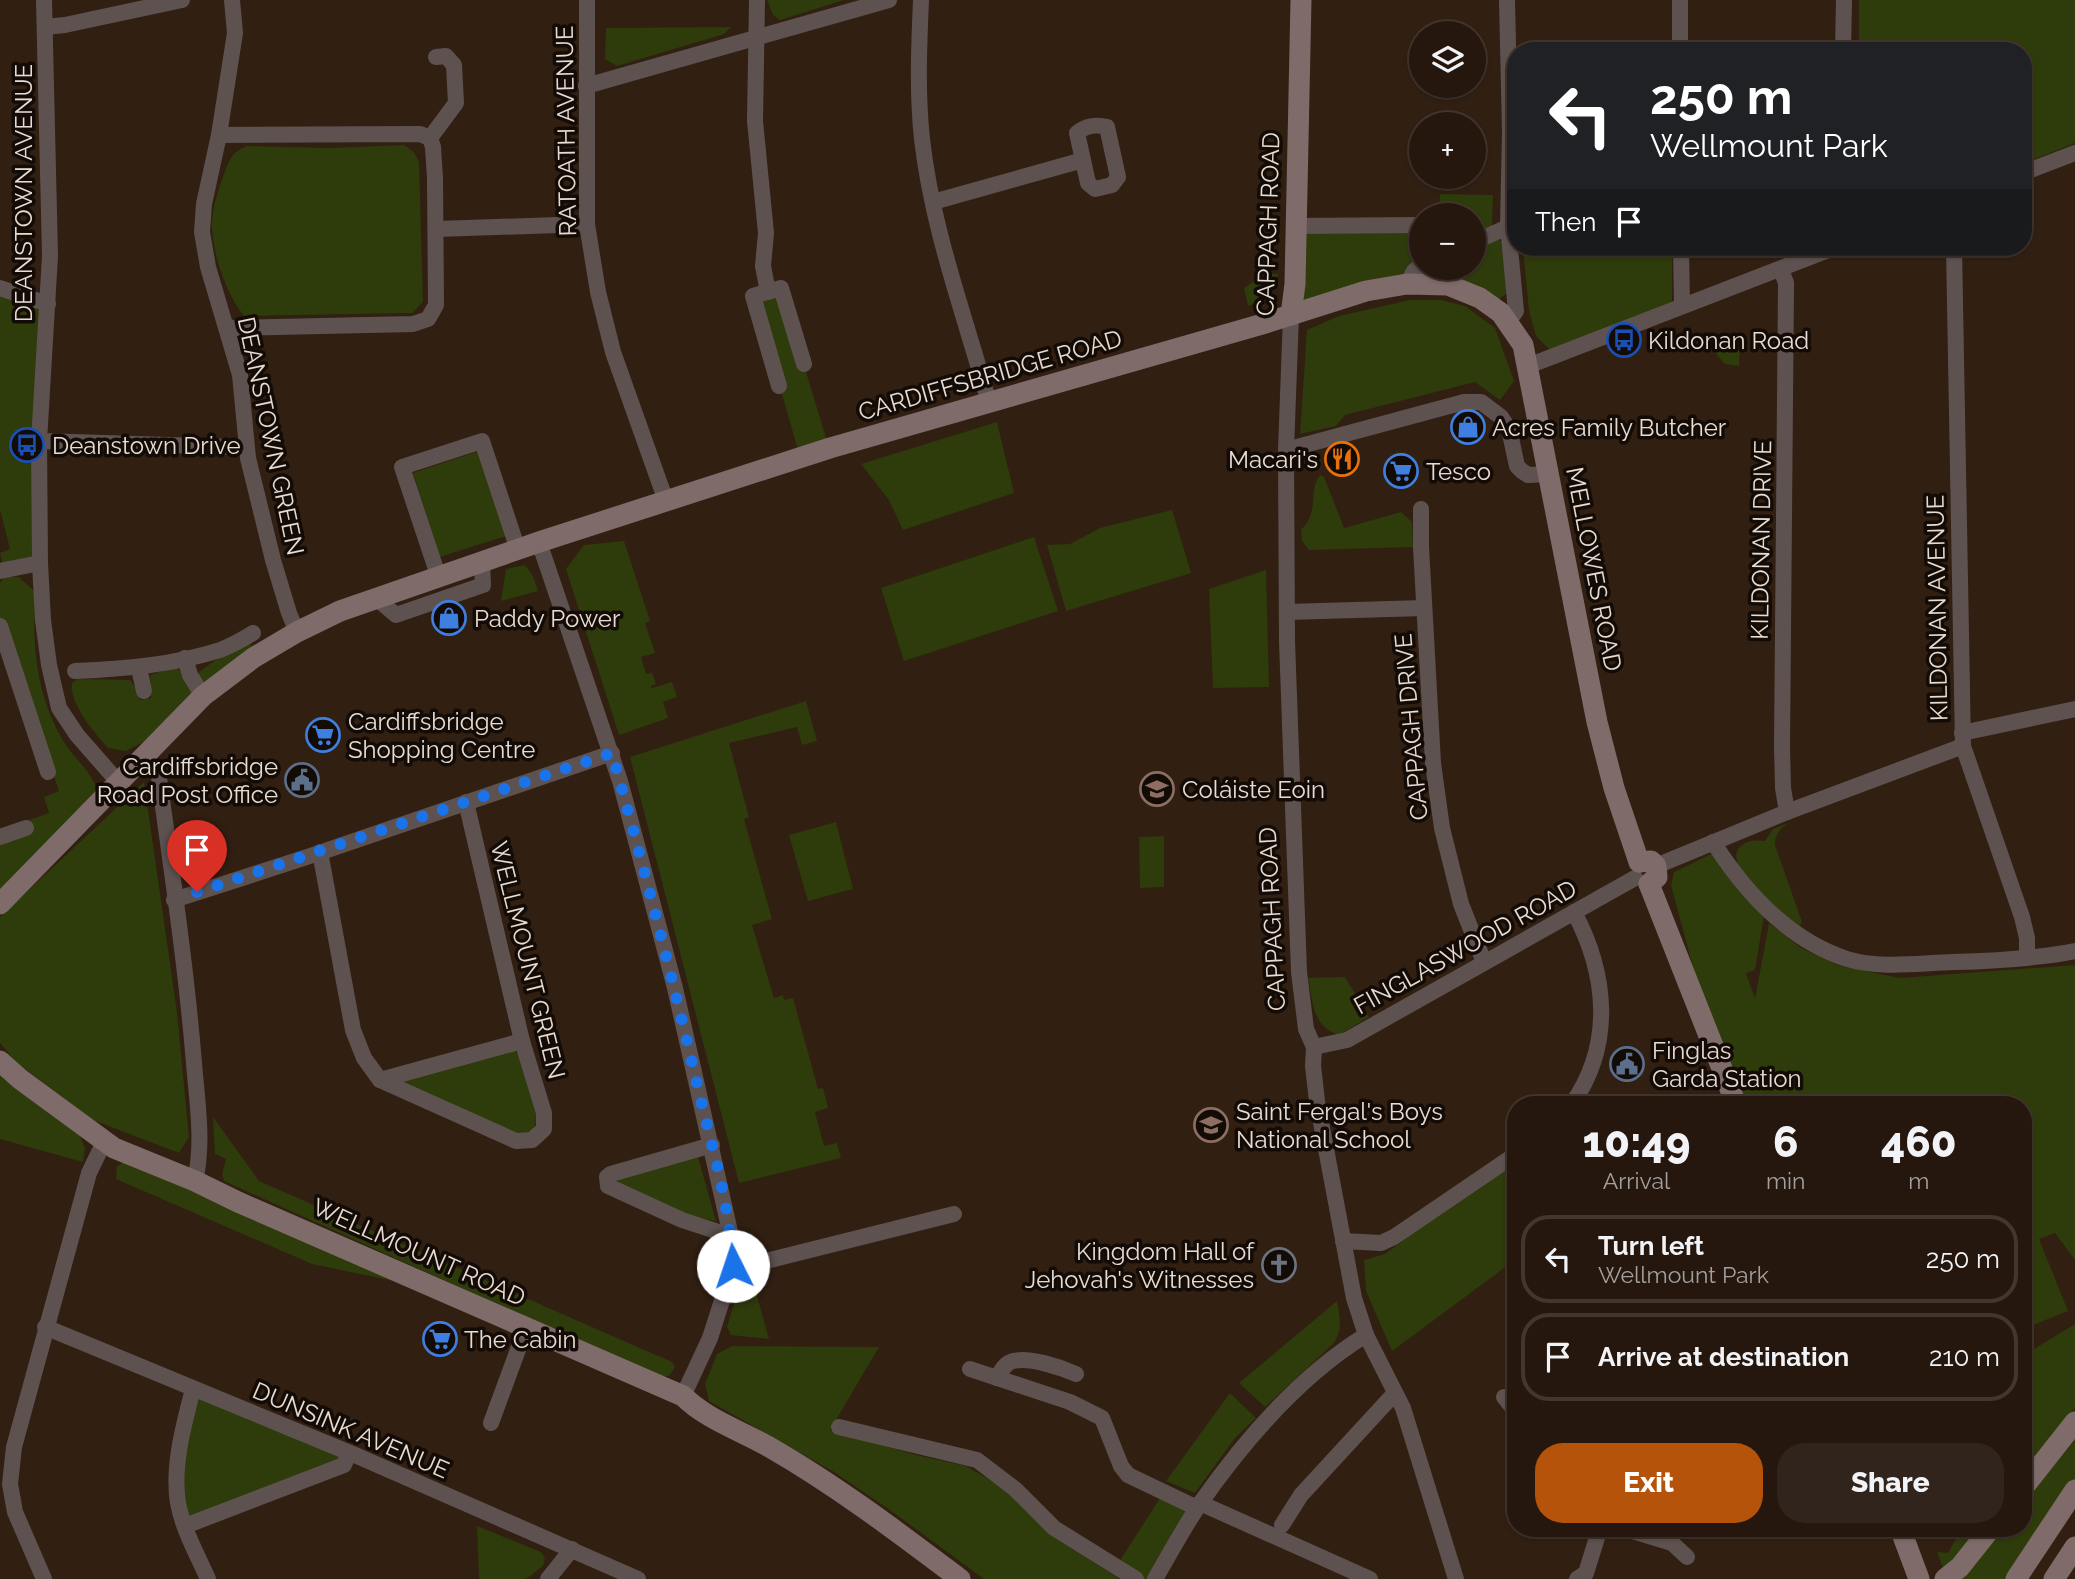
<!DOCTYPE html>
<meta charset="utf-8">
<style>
body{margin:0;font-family:Raleway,sans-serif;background:#31241c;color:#f1f3f6;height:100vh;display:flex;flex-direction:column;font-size:26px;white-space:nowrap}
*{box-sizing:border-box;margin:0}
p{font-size:23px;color:#a39f9e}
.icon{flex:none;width:38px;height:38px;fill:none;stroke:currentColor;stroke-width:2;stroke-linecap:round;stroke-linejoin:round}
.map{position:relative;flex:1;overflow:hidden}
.sheet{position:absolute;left:1507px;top:1096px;width:525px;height:441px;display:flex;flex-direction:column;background:#25170e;border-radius:28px;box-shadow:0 2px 5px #0004,0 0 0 2px #42362e}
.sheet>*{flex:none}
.top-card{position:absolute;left:1507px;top:42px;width:525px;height:214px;border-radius:28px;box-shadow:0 2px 5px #0004,0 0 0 2px #42362e;background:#202124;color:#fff;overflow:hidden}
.buttons{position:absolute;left:1409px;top:21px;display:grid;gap:14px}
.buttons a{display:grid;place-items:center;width:77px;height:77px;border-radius:50%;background:#25170e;box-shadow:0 2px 5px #0004,0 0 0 2px #42362e;font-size:35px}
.pin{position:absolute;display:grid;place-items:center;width:60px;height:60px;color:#fff;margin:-72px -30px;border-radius:50% 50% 50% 0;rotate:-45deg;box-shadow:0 0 7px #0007}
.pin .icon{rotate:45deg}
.me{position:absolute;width:77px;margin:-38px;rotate:356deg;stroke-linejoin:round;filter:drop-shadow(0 0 5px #0008)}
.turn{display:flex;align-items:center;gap:24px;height:147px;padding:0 28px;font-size:32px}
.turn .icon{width:91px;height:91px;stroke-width:2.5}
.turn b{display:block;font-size:49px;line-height:60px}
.then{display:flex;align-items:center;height:66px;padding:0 28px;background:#0003;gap:14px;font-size:26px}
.eta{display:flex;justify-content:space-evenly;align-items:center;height:119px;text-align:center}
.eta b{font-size:42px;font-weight:800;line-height:49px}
.cta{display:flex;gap:14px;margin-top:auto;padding:14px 28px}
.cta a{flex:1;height:80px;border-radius:28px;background:#b45309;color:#fff;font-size:28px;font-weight:800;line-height:80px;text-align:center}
.cta a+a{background:#31241c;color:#f1f3f6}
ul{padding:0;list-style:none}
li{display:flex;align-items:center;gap:21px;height:88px;margin:0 14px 10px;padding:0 14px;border:4px solid #42362e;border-radius:28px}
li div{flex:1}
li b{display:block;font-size:26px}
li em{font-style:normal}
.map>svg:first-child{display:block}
.green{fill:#2e3b0b}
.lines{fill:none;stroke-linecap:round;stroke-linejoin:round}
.street{stroke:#5e5251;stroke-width:16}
.secondary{stroke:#7f6b6a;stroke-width:21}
.route{stroke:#1a73e8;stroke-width:12;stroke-dasharray:0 21.6}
.labels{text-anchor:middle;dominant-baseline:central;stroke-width:7;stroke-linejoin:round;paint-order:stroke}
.street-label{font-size:24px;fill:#e7dbd2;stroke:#130b06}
.poi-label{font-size:24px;fill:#e7dbd2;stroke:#130b06;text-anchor:start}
</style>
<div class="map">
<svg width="2075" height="1579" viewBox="0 0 2075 1579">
<rect width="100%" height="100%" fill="#311f12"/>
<g class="green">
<path d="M767,0H844L780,20L773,15Z"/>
<path d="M1859,0H2075V143L2023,164V51H1859Z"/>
<path d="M731,27L724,34L617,66L605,59L606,28Z"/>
<path d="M404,145L414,152L419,162L423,302L412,313L244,316C226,293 214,258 212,229C211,211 218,191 224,174C229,160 232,152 247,146L331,148Z"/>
<path d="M1440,194L1493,195L1492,224L1501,242L1507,293L1500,298L1497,311L1448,285L1291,313L1296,227L1421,225V268H1474V215H1440Z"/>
<path d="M1523,247H1672V304L1550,350L1536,336L1529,311Z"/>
<path d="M1261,273L1278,274C1273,292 1266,299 1248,306L1244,288L1254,281Z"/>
<path d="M0,288L47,304L39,562L4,569L0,553L10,549L0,510Z"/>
<path d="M781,289L829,448L800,457L754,296Z"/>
<path d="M1410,300H1441L1465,306L1495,328L1514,381L1500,400L1475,382L1345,415L1336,426L1300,434L1307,330L1339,316Z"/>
<path d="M1735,338L1740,342L1739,366L1725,364L1711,348Z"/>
<path d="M997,422L1014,493L903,530L889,500L861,464Z"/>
<path d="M479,451L506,536L440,557L413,473Z"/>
<path d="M1320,475L1324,477L1344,528L1401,512L1412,522L1413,547L1309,550L1302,541L1301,530C1321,509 1307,492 1320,475Z"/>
<path d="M1172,510L1191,573L1066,611L1047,545L1070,544L1100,528Z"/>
<path d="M1034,537L1058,611L904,661L881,588Z"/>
<path d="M624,541L650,621L645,623L655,653L641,657L646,674L652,673L656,684L651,686L652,688L672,682L677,697L663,702L668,718L619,735L566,569L584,545Z"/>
<path d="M525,565L533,576L538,591L501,601L506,569Z"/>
<path d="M1266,570L1269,687L1213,688L1209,589Z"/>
<path d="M4,577H19L36,593C31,645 37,700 66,745C76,760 90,771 97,789L84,813L0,892V843L26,821L49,813L44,797L59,791L0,620V583Z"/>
<path d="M246,638L255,651L207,686L199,679V672Z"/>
<path d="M175,667C187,676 192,683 192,698L143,742L126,751L108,748C95,733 69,704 72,683L78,679L130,680L137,689L140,700L151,698L150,675Z"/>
<path d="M806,701L817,741L802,745L797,727L729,743L749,817L744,819L772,919L752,925L774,998L783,995L784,1000L793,998L818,1089L823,1088L828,1108L815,1112L824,1146L837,1143L841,1158L739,1183L630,757Z"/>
<path d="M144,782L177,1012L189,1137L179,1153L93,1120L17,1063L0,1043V917Z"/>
<path d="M836,822L853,889L808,901L789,835Z"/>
<path d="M1788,823C1780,829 1775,834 1775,845L1802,922L1797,930C1783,917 1723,868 1739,848C1746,840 1756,840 1765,841L1773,829Z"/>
<path d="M1164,836V887L1140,888L1139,837Z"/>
<path d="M1711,854L1764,916L1755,970L1746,973L1755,999L1769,923L1801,948L1837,965L1899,978L2075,965V1260L2055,1233L2039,1239L2068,1311L2023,1329V1104H1744L1694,971L1671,885L1674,872Z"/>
<path d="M1345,977L1369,1017L1339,1035C1312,1026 1313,1002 1308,978Z"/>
<path d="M514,1048C523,1064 540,1107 535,1125C535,1126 530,1134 530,1135L515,1137L403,1085L405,1077Z"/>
<path d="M0,1072L80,1136L85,1148L83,1162L0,1139Z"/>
<path d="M213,1117L259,1181L672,1362L675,1367L669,1376L659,1377L224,1181L222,1174L226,1159L215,1154Z"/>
<path d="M698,1157L716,1221L688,1216L614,1182L626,1174Z"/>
<path d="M126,1161L389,1277V1280L312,1264L116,1179L117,1166Z"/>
<path d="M1515,1166V1260L1392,1351L1366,1291L1364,1260L1385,1254L1485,1179Z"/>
<path d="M750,1271L769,1339L731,1335L727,1327L741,1280Z"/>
<path d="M1337,1301C1340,1317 1343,1330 1333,1344L1265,1407L1239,1383Z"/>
<path d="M2075,1324V1408L2023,1475V1366L2034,1349Z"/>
<path d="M732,1346L879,1347L830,1430L916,1455L966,1466L1009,1491L1048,1533L1120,1579H984L890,1510L834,1472L709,1401L705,1384L717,1354Z"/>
<path d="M194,1390L358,1459L185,1525L178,1501Z"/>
<path d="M1230,1393L1256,1418L1235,1438L1195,1493L1166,1481Z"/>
<path d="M2075,1440V1481L2007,1579H1961L2003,1528H2023V1503Z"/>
<path d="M1162,1495L1197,1508L1155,1579H1140L1119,1562Z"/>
<path d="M477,1526L541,1552L545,1558L543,1566L526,1579H479Z"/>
<path d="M1962,1528H1983L1961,1558L1943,1568L1937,1552L1948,1553Z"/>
</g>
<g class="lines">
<g class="street">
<path d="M44,0L50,256L39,441L40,563L43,620L49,665L59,708L77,735L119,783"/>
<path d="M232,0L235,33L219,135L204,204L202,232L208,267L240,375L248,458L273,560L289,613L297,632"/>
<path d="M587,0V224L598,292L613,352L666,501"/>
<path d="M757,0L755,121L766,233L763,266L768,292"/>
<path d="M921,0C919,47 917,92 922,139C932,229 965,316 989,403"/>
<path d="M1507,0L1510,132L1508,227L1516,311L1508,322"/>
<path d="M1680,0V51"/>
<path d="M45,27L65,25L182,0"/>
<path d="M1843,51L1844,0"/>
<path d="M586,86L889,0"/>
<path d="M219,135L420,134L430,138L433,147L435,178L436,305L428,319L413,324L227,328"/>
<path d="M430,138L456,103L454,65L446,56L436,57"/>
<path d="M2023,173L2075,153"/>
<path d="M933,202L1083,160L1088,183L1095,189L1112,185L1118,177L1107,127C1096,124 1085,126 1077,133L1083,160"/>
<path d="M1295,226L1421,225"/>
<path d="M437,229L587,224"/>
<path d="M1474,242L1508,227"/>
<path d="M1681,247L1682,306"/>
<path d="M1954,247L1963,746L2022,917L2027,938V957"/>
<path d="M1781,269L1786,283L1782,748L1783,788L1787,812"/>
<path d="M1407,284L1414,271L1421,266"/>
<path d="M0,288L48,304"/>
<path d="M1291,315L1286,450L1287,641L1299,972L1306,1029L1314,1047L1313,1066L1317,1101L1354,1298L1366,1335L1403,1408L1456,1579"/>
<path d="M1528,366L1836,247"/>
<path d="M779,386L753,296L781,288L804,364"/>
<path d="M39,441L233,447"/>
<path d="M1286,450L1464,402H1481L1501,417L1509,429L1517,466L1522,471L1528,475L1549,474"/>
<path d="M1421,509V547L1433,763L1442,828L1461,904L1484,962"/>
<path d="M539,542L620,781L675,988L731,1236L733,1266L710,1338L683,1396"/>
<path d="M0,571L40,563"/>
<path d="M439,578L402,467L482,441L518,550"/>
<path d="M376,598L396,615L483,585L482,562"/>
<path d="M1287,612L1424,608"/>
<path d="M0,626L48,772"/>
<path d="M185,658L190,675L203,696"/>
<path d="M139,668L144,691"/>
<path d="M75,671C124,669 173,665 220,650C231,646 243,639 253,633"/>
<path d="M1962,733L2075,709"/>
<path d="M158,770C171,867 186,965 194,1063C197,1101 204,1143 195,1181"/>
<path d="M0,837L26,828"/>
<path d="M1713,842C1745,892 1788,940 1847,959C1880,969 1919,963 1953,962C1993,961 2035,959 2075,951"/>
<path d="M320,852L353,1030L364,1058L380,1080L516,1141L532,1140L544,1129V1113L522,1041L466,802"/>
<path d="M1656,866L1787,812L1963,746"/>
<path d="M174,900L310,856L612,753"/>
<path d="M1314,1047L1347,1040L1635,878"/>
<path d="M380,1080L522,1041"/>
<path d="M1572,1104C1614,1044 1607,974 1574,912"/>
<path d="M712,1145L611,1174L607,1177L608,1186L682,1220L731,1236"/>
<path d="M1343,1241L1381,1243L1394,1237L1516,1154"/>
<path d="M733,1266L750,1265L954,1214"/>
<path d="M45,1327L355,1455L638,1579"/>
<path d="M970,1369L1070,1402L1102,1418L1121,1466L1128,1475L1197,1508"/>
<path d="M997,1378C1001,1371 1005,1363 1013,1361C1030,1357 1060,1367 1076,1374"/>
<path d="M193,1389C184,1424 172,1466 178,1503C183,1530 197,1554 208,1579"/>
<path d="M1504,1397L1516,1412"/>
<path d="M491,1423L526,1328"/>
<path d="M839,1427L977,1460L1015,1489L1054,1528L1136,1579"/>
<path d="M1200,1503L1370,1579"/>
<path d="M1282,1525L1301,1495L1395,1393"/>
<path d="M185,1526L344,1465L349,1453"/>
<path d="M1623,1528L1672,1543L1687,1557"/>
<path d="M44,1579L15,1512L10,1484L14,1447L89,1173L104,1142"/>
<path d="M548,1579L572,1549"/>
<path d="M1155,1579C1169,1555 1183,1529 1199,1505C1243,1442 1299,1376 1366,1335"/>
<path d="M1577,1579L1586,1573L1600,1528"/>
</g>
<g class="secondary">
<path d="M1291,315L1295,284L1301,0"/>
<path d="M1639,862L1651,861L1656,866L1657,877L1649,884"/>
<path d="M1649,884L1736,1104"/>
<path d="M0,904L203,696L253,658L297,632L340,611L539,542L830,448L1259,325L1366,291L1407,284L1448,285L1480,298L1501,313L1523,345L1597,722L1614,788L1639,862"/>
<path d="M0,1061L20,1079L114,1148L195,1181L238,1202L683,1396C707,1420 742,1431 771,1448C837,1486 899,1533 960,1579"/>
<path d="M2023,1488L2075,1422"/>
<path d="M1900,1528L1919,1579"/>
<path d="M1945,1579L1960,1567L1991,1528"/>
<path d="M2016,1579L2075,1490"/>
<path d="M2054,1579L2075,1547"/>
</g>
</g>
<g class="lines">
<path class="route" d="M197,892L612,753C643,864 672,976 698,1088C712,1147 730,1206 733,1266"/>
</g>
<defs>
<g id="bus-ring" transform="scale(1.75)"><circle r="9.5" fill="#130b06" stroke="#1a4fb4" stroke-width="1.5"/><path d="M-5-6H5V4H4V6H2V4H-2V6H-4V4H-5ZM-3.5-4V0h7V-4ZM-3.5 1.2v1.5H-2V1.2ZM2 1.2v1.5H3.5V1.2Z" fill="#1a4fb4"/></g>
<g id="shop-ring" transform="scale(1.75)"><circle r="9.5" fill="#130b06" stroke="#3f7fe0" stroke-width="1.5"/><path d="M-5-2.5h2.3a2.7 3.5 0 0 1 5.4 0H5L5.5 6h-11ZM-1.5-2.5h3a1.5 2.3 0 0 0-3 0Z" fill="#3f7fe0"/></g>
<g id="restaurant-ring" transform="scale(1.75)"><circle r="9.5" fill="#130b06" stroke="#e8710a" stroke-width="1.5"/><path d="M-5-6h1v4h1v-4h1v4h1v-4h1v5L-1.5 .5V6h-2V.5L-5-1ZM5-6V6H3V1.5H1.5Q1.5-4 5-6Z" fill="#e8710a"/></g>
<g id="supermarket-ring" transform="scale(1.75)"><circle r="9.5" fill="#130b06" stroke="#3f7fe0" stroke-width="1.5"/><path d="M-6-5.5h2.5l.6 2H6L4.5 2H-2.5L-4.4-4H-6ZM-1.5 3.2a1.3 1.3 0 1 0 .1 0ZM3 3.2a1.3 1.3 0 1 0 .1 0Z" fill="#3f7fe0"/></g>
<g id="civic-ring" transform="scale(1.75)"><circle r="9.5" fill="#130b06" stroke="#5c6f8a" stroke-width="1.5"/><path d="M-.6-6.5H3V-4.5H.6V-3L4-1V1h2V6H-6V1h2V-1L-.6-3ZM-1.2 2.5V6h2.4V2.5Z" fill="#5c6f8a"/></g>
<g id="school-ring" transform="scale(1.75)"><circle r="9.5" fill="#130b06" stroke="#8d6e63" stroke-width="1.5"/><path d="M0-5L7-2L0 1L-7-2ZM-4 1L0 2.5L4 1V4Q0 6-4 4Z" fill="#8d6e63"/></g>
<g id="church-ring" transform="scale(1.75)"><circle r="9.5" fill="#130b06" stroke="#6b7280" stroke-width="1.5"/><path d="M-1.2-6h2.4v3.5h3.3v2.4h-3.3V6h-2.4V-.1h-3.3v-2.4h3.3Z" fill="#6b7280"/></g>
</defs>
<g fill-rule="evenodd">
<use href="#bus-ring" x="1624" y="340"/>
<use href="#shop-ring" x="1468" y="427"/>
<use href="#bus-ring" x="27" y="445"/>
<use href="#restaurant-ring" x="1342" y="459"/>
<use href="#supermarket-ring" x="1401" y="471"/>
<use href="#shop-ring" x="449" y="618"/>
<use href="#supermarket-ring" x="323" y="735"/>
<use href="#civic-ring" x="302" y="780"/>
<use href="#school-ring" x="1157" y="789"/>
<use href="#civic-ring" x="1627" y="1064"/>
<use href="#school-ring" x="1211" y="1125"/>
<use href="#church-ring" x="1279" y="1265"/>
<use href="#supermarket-ring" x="440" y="1339"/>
</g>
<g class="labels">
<g class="street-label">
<text transform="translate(566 131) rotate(-91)">RATOATH AVENUE</text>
<text transform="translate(23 193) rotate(-90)">DEANSTOWN AVENUE</text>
<text transform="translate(1268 224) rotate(-88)">CAPPAGH ROAD</text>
<text transform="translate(990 375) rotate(-16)">CARDIFFSBRIDGE ROAD</text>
<text transform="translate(271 436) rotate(78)">DEANSTOWN GREEN</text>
<text transform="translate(1761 540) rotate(-89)">KILDONAN DRIVE</text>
<text transform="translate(1594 569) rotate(79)">MELLOWES ROAD</text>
<text transform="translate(1937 608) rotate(-91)">KILDONAN AVENUE</text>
<text transform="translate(1411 727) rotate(-95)">CAPPAGH DRIVE</text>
<text transform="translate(1272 919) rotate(-93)">CAPPAGH ROAD</text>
<text transform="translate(1465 947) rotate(-29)">FINGLASWOOD ROAD</text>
<text transform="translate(528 960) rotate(76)">WELLMOUNT GREEN</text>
<text transform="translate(419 1252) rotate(24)">WELLMOUNT ROAD</text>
<text transform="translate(351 1430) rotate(23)">DUNSINK AVENUE</text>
</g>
<g class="poi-label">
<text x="1648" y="340">Kildonan Road</text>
<text x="1492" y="427">Acres Family Butcher</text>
<text x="52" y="445">Deanstown Drive</text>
<text x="1318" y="459" text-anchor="end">Macari's</text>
<text x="1426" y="471">Tesco</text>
<text x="474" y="618">Paddy Power</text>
<text x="348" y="721">Cardiffsbridge<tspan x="348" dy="28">Shopping Centre</tspan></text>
<text x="278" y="766" text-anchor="end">Cardiffsbridge<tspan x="278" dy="28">Road Post Office</tspan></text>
<text x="1182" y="789">Coláiste Eoin</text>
<text x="1652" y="1050">Finglas<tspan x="1652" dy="28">Garda Station</tspan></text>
<text x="1236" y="1111">Saint Fergal's Boys<tspan x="1236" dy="28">National School</tspan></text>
<text x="1254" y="1251" text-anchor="end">Kingdom Hall of<tspan x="1254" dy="28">Jehovah's Witnesses</tspan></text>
<text x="464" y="1339">The Cabin</text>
</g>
</g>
</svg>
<div class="buttons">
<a><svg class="icon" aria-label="layers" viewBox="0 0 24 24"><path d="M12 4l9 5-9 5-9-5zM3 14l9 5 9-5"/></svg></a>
<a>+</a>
<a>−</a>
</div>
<div class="pin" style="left:197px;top:892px;background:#d93025"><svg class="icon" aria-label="arrive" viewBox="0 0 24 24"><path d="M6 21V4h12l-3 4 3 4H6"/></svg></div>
<svg class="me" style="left:733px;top:1266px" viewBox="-20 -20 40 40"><circle r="19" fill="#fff"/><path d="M0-13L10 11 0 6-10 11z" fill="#1a73e8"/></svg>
<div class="top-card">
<div class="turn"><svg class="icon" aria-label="left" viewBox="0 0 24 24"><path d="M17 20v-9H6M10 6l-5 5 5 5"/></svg><div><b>250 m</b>Wellmount Park</div></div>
<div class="then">Then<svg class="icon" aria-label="arrive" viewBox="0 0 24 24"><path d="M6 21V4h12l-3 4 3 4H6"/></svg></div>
</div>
<section class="sheet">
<div class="eta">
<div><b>10:49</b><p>Arrival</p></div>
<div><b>6</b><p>min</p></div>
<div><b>460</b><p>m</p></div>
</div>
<ul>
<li><svg class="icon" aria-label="left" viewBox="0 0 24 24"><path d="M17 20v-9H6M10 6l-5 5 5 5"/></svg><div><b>Turn left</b><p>Wellmount Park</p></div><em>250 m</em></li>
<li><svg class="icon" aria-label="arrive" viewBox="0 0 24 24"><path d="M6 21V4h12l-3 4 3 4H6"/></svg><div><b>Arrive at destination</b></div><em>210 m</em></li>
</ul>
<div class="cta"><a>Exit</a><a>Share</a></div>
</section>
</div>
